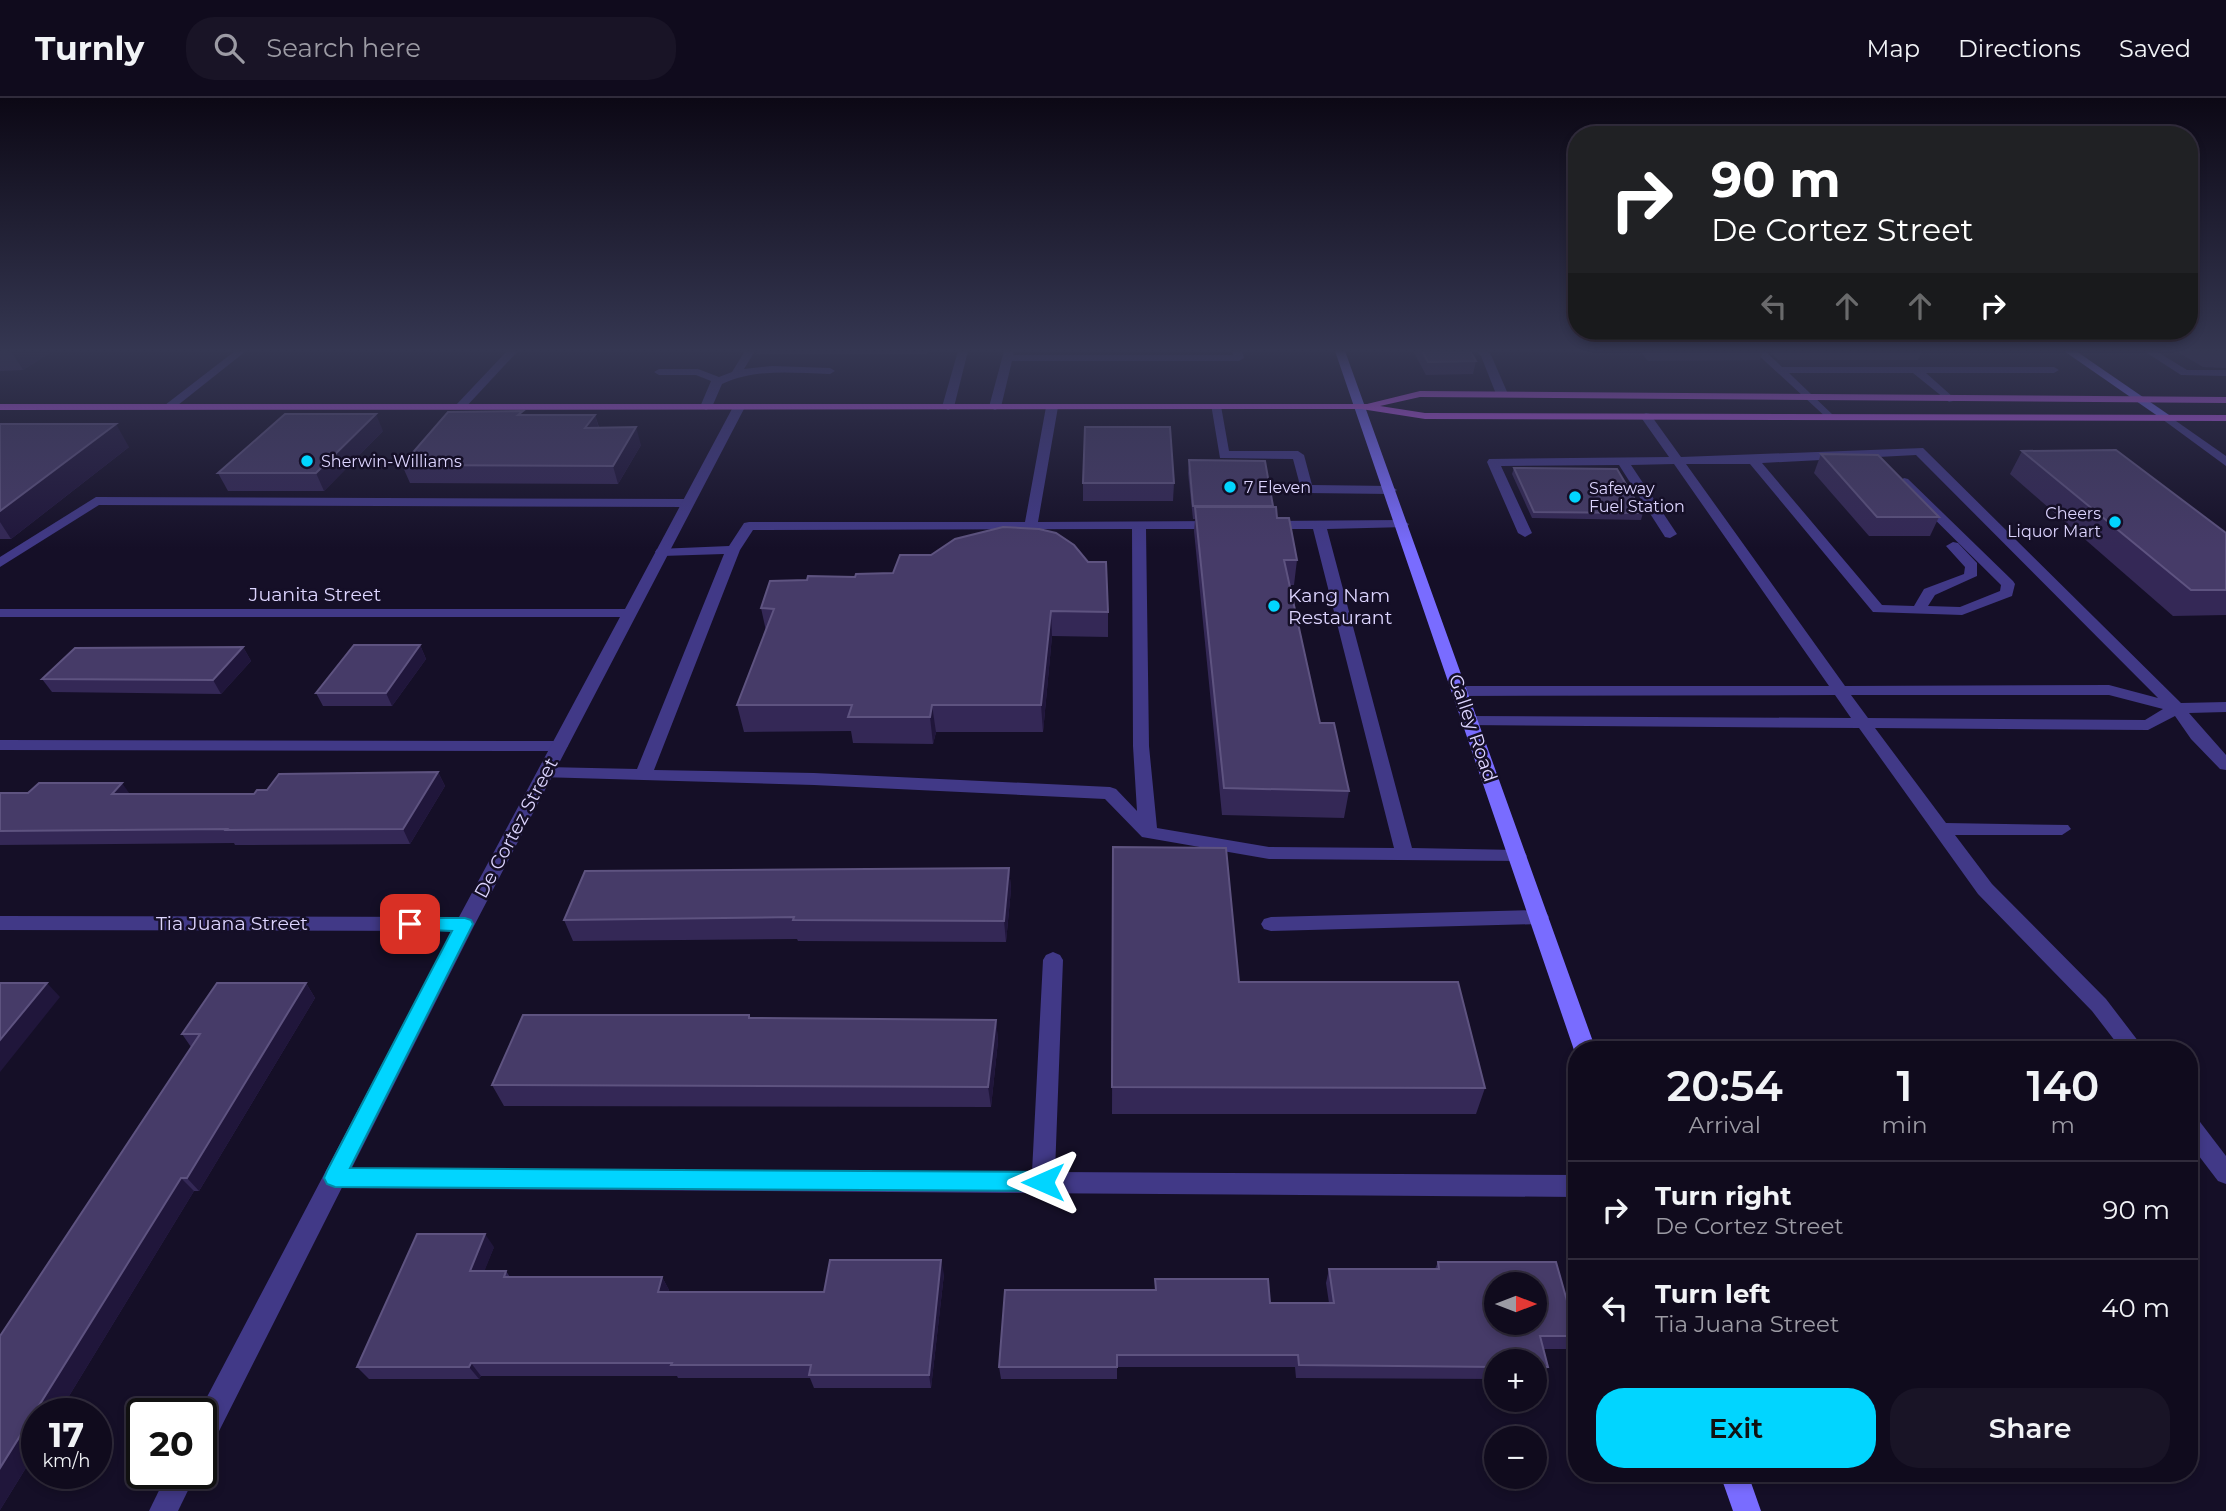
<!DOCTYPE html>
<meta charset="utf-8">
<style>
body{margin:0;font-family:Montserrat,sans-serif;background:#191426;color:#f1f3f6;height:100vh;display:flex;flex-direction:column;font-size:26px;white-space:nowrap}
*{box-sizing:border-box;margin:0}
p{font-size:23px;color:#9c9ba4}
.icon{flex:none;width:38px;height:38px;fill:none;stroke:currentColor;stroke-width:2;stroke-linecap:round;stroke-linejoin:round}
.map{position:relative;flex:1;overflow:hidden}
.drawer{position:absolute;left:1568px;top:943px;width:630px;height:441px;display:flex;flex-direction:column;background:#100b1d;border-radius:28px;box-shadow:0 4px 10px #0003,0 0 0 2px #302b3b}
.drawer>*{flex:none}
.guide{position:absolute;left:1568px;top:28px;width:630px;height:214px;border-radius:28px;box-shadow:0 4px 10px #0003,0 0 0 2px #302b3b;background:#202124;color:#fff;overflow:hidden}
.needle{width:46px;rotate:90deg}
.buttons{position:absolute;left:1484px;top:1174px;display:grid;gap:14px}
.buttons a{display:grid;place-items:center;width:63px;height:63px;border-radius:50%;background:#100b1d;box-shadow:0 4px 10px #0003,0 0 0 2px #302b3b;font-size:35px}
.speed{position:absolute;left:21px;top:1300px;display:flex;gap:14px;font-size:35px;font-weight:700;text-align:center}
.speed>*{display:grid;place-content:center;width:91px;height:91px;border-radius:50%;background:#100b1d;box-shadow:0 4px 10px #0003,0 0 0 2px #302b3b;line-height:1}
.speed small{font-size:18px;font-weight:400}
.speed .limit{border:4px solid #111;border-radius:10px;background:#fff;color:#111}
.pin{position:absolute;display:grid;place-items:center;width:60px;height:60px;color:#fff;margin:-30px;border-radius:14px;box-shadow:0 4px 10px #0006}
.me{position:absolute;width:77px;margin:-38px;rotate:270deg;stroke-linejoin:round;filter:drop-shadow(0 0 5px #0008)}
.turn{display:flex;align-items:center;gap:24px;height:147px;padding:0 28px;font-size:32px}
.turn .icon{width:91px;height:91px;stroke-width:2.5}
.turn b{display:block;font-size:49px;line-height:60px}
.lanes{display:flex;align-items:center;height:66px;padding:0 28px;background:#0003;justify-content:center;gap:35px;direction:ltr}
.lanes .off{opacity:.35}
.eta{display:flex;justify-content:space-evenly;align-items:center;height:119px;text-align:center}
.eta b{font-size:42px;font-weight:600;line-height:49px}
.cta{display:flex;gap:14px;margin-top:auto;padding:14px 28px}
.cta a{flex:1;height:80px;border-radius:28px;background:#01d5ff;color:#111;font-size:28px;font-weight:600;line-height:80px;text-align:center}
.cta a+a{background:#191426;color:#f1f3f6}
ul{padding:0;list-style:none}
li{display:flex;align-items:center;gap:21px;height:98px;padding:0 28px;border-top:2px solid #302b3b}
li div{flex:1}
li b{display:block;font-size:26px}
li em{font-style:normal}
header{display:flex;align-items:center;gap:42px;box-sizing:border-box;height:98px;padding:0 35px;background:#100b1d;border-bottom:2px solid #302b3b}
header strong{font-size:33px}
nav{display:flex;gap:38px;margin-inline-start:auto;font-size:24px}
.search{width:490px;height:63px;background:#191426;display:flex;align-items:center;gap:18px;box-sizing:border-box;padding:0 24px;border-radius:28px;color:#9c9ba4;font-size:26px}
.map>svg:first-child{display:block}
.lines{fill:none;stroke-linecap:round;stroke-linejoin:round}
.lane{fill:#413987;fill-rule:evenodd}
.street{fill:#413987;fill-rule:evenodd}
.secondary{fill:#796cff;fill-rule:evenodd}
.primary{fill:#cd5cff;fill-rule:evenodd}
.wall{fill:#342856}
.shaded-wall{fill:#20163b}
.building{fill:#463b68;stroke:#5e5380;stroke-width:2;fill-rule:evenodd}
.route{fill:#01d5ff;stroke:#018aa6;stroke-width:2}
.poi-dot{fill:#01d5ff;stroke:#150f27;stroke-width:2.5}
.labels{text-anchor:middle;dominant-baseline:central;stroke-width:5;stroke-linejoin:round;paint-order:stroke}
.far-poi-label{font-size:16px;fill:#ddd5ff;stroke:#150f27;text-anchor:start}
.street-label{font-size:19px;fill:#ddd5ff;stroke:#150f27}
.poi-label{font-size:19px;fill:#ddd5ff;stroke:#150f27;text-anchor:start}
</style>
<header>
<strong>Turnly</strong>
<div class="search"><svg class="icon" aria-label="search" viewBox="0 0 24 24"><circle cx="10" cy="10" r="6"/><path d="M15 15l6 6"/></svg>Search here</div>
<nav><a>Map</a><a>Directions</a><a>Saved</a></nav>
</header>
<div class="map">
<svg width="2226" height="1413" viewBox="0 0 2226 1413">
<rect width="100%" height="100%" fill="#150f27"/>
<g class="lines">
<g class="lane">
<path d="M745,253H755L744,271L772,268L830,270L835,273L830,276C793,275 756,270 722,286L712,309L706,312L700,309L711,283L696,277H659L654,274L659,271H698L719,279L732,274Z"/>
<path d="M958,253H968L954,309L948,312L942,309Z"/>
<path d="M1004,253H1014L1013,257H1233L1232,253H1242L1244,260L1239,263H1012L1001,309L995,312L989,309Z"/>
<path d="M1476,253H1487L1491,257L1508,296L1506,298L1496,296L1481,258Z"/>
<path d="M1754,253H1765L1782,269H2054L2059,272L2054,275H1926L1953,299V303L1949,304L1913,275H1789L1833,317L1835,319L1829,322Z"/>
<path d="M2144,253H2156L2187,272H2226V278L2181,277Z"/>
<path d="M1052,306L1058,309L1038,424L1217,423L1224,427L1217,431H1146L1149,648L1157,730L1269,749L1394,750L1313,431H1269L1262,427L1269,423L1402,422L1409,426L1407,429L1327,431L1412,750L1518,752L1524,753L1527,758L1524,763L1269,761L1142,739L1105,701L814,687L540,679L537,675L540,671L546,669L637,671L724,456L662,458L655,454L657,451L729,448L744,425L749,424H1025L1046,309ZM1132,431L1133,648L1137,713L1116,691L1110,689L814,675L654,672L740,452L753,432Z"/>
<path d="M1211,306L1221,308L1229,353H1298L1304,357L1312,387L1391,388L1397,392L1391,396L1307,395L1301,391L1293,361L1220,360Z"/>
<path d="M1646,315L1650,316L1681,359L1923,350L2181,605L2226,604V614L2189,615L2226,657V672L2220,671L2191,641L2175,618L2148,632L1875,630L1946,725L2068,727L2071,731L2062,737H1955L1992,786L2106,901L2145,952H2122L2092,913L1978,796L1859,630L1464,627L1462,623L1470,618L1851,620L1835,597L1460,598L1452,593L1460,588H1829L1674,366L1631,367L1677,436L1670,440L1665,439L1619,367L1501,368L1532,435L1525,439L1518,435L1487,364L1489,361L1669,359L1640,318ZM1916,357L2158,600L2109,587L1845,588L1686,366H1750L1873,514L1962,517L2012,498L2015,486L2013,483L1908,381L1904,380L1898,384L1900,387L2001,487L2000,493L1960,509L1928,508L1935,497L1977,478V465L1958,445L1953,444L1946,448L1965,469L1964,476L1924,491L1914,508L1882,507L1762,365ZM1851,597H2109L2163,611L2145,622L1868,620Z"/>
<path d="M2166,316L2226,358V368L2162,321L2160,319Z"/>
<path d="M96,399L688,401L694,405L688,409L99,407L0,469V459Z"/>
<path d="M0,642L560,643L568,648L560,653L0,652Z"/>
<path d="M1539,812L1546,814L1549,819L1546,824L1539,826L1271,833L1264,831L1261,826L1264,821L1271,819Z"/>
<path d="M1053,854L1060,857L1063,862L1055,1074L1577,1077V1099L335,1090L327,1087L323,1080L327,1073L335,1070L1032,1074L1043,862L1046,857Z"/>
<path d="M2189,1017L2197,1020L2226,1058V1086L2218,1083L2189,1045Z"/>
</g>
<g class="street">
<path d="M235,253H246L173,311H165V307Z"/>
<path d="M507,253H518L464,311H456V307Z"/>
<path d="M739,306L745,309L475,826L211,1349L201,1353V1316H198L452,833L0,832V818L459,819L620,519H0V511H625L733,309Z"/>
<path d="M167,1376H196L178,1413H149Z"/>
</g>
<g class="secondary">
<path d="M1335,253H1345L1596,952H1577V957L1574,952Z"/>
<path d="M2064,253H2076L2172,319L2162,321Z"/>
<path d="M1720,1376H1748L1761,1413H1733Z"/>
</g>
<path class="primary" d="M1420,293L2226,299V305L1420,299L1380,308L1425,315L2226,317V323L1425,321L1361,311L0,312V306H1367Z"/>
</g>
<g class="wall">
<path d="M0,253H53L23,272L0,273Z"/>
<path d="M596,253H742L741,254H597Z"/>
<path d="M756,253H928L927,256H757Z"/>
<path d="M1413,253H1470L1476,263L1473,276L1426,277Z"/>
<path d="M1640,253H1763L1760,262L1648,263Z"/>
<path d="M1769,253H1922L1918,262H1778Z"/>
<path d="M2176,253H2226V270L2203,269Z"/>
<path d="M524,317H595L599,329L641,347L618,386L410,385L402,367Z"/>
<path d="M0,326L129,349L11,441H0Z"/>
<path d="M383,333L324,393H228L218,375Z"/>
<path d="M2022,353L2226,435V517L2173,518L2010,376Z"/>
<path d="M1821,356L1939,419L1930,438H1869L1814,375Z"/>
<path d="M1189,362L1272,409L1297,462L1294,487H1290L1320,625L1349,693L1344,720L1222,717L1194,433L1195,421H1193L1188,375Z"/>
<path d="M1514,370L1643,415L1641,422L1532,420L1512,376Z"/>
<path d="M1083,385H1174L1173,403H1083Z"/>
<path d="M770,483L1108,514V539L1052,538L1043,634H936L933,646L853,645L851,633L744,634L737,607L766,533L761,510Z"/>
<path d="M420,547L426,561L392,608H323L316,595Z"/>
<path d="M243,549L251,563L221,596L52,594L42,581Z"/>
<path d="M438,674L445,688L410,746L235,747L234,745L0,747V695L254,696L267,692Z"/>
<path d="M1113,749L1239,884L1485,990L1476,1016H1112Z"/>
<path d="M1009,770L1011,791L1006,844L798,843L797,841L573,843L564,822Z"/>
<path d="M306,885L315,900L199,1093H194L58,1316H37V1352L0,1412V1238L191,949L182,936Z"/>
<path d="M749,917L750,920L996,922L998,943L991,1009L504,1008L492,987Z"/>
<path d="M494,1149L484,1173H506L510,1179H662L669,1192L668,1194H824L944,1176L931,1290H814L810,1280H678L677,1278H481L479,1281H369L357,1269Z"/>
<path d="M1438,1164L1577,1238L1570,1251H1543L1548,1269L1541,1281H1535V1264H1496V1281L1296,1280L1295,1269H1117V1281H1001L999,1269L1155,1192V1181L1270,1205H1329L1326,1185L1329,1171H1435Z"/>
</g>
<g class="shaded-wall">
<path d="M11,253H53L23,272Z"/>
<path d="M376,316L383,333L324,393L316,375Z"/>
<path d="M595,317L600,334L585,330Z"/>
<path d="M116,326L129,349L11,441L0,424V413Z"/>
<path d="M636,329L641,347L618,386L613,368Z"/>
<path d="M1051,513L1052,538L1043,634L1041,607Z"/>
<path d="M420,547L426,561L392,608L386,595Z"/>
<path d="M243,549L251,563L221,596L213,582Z"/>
<path d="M932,607L936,634L933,646L930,619Z"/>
<path d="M438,674L445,688L410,746L403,731Z"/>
<path d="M122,685L132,699L112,696Z"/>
<path d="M1009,770L1011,791L1006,844L1004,823Z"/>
<path d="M47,885L60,899L0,974V942Z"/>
<path d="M306,885L315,900L199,1093L187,1080Z"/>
<path d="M996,922L998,943L991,1009L988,989Z"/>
<path d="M181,1080L194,1093L58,1316H37V1352L0,1412V1370Z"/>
<path d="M485,1136L494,1149L479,1187L470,1173Z"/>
<path d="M941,1162L944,1176L931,1290L929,1277Z"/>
<path d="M662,1179L669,1192L665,1207L658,1194Z"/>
<path d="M471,1265L481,1278L479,1281L469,1269Z"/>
</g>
<g class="building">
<path d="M1422,253H1470L1476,263L1428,264Z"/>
<path d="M523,313L518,317H595L585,330L636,329L613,368L402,367L448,314Z"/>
<path d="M285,316H376L316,375H218Z"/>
<path d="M0,326H116L0,413Z"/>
<path d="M1085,329H1170L1174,385H1083Z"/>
<path d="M2116,352L2226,435V492H2191L2022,353Z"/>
<path d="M1821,356L1878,357L1939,419H1877Z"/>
<path d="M1189,362L1265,363L1273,408H1193Z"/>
<path d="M1514,370L1617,371L1643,415L1534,414Z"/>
<path d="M1195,409H1276L1277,420H1289L1297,462H1284L1320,625H1334L1349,693L1224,690Z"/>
<path d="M1003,429L1039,431L1056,435L1074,447L1088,464H1106L1108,514L1051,513L1041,607H932L930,619H848L852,607H737L774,511L761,510L770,483L807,482L808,478L855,479L856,476L893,475L900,457H931L955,441Z"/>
<path d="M354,547H420L386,595H316Z"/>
<path d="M243,549L213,582L42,581L75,550Z"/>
<path d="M438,674L403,731L226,732L227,731L0,733V695H28L39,685H122L112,696H254L257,692H267L279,676Z"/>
<path d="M1113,749L1226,750L1239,884H1458L1485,990L1112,989Z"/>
<path d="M1009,770L1004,823L793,822L794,819L564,822L585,773Z"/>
<path d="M0,885H47L0,942Z"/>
<path d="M217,885H306L187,1080H181L0,1370V1238L200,936H182Z"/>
<path d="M523,917H749V920L996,922L988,989L492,987Z"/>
<path d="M417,1136H485L470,1173H506L504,1179H662L658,1194H824L830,1162H941L929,1277H809L811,1267H671L672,1265H471L469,1269H357Z"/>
<path d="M1438,1164H1556L1577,1238H1540L1548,1269H1535V1264H1496V1269L1299,1267L1298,1257H1117V1269H999L1005,1192H1156L1155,1181H1268L1270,1205H1334L1329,1171H1439ZM1496,1186H1535V1225H1496Z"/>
</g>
<linearGradient id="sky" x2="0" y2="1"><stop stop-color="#0c0815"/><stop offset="0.56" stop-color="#353752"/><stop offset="1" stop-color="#353752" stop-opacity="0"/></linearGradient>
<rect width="2226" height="451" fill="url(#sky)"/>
<path class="route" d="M410,820H465L471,822L473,826L350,1070L1043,1074L1051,1077L1054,1084L1051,1091L1043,1093L335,1089L327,1086L324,1080L327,1073L452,833L403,831L401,826L403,822Z"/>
<g class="poi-dot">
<circle cx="307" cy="363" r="7"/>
<circle cx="1230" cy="389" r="7"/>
<circle cx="1575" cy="399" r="7"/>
<circle cx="2115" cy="424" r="7"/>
<circle cx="1274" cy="508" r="7"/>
</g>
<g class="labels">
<g class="far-poi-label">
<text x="321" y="363">Sherwin-Williams</text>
<text x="1244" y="389">7 Eleven</text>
<text x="1589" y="390">Safeway<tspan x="1589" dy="18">Fuel Station</tspan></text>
<text x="2101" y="415" text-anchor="end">Cheers<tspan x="2101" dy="18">Liquor Mart</tspan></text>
</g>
<g class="street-label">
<text x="315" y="496">Juanita Street</text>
<text transform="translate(1473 630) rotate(71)">Galley Road</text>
<text transform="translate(516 730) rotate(-62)">De Cortez Street</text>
<text x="232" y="825">Tia Juana Street</text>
</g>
<g class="poi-label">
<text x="1288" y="497">Kang Nam<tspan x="1288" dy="22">Restaurant</tspan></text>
</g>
</g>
</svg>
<div class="buttons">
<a><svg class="needle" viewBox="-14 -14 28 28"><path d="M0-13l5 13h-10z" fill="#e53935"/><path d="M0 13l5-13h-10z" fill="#9c9ba4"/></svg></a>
<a>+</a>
<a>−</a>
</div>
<div class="speed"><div>17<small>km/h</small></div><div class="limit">20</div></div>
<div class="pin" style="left:410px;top:826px;background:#d93025"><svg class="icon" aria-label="arrive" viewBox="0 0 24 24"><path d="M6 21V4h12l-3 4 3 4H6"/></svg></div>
<svg class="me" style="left:1043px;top:1084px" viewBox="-20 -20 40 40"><path d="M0-17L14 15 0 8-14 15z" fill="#01d5ff" stroke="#fff" stroke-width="4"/></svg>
<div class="guide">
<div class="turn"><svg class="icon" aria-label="right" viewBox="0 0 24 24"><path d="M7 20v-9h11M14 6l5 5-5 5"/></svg><div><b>90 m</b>De Cortez Street</div></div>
<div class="lanes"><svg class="icon off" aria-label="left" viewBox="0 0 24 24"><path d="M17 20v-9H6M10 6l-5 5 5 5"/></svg><svg class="icon off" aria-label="ahead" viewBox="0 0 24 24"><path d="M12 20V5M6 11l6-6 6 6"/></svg><svg class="icon off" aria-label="ahead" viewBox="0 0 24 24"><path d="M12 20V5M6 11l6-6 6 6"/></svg><svg class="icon" aria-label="right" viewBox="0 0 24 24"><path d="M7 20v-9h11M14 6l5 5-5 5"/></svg></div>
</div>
<section class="drawer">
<div class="eta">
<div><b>20:54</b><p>Arrival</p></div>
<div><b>1</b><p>min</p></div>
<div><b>140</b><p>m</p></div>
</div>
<ul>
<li><svg class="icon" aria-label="right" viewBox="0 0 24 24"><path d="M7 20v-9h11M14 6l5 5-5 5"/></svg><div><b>Turn right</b><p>De Cortez Street</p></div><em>90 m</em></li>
<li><svg class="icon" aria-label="left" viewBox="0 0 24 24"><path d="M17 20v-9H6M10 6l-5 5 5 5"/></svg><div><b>Turn left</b><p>Tia Juana Street</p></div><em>40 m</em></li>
</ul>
<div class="cta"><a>Exit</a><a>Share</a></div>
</section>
</div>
